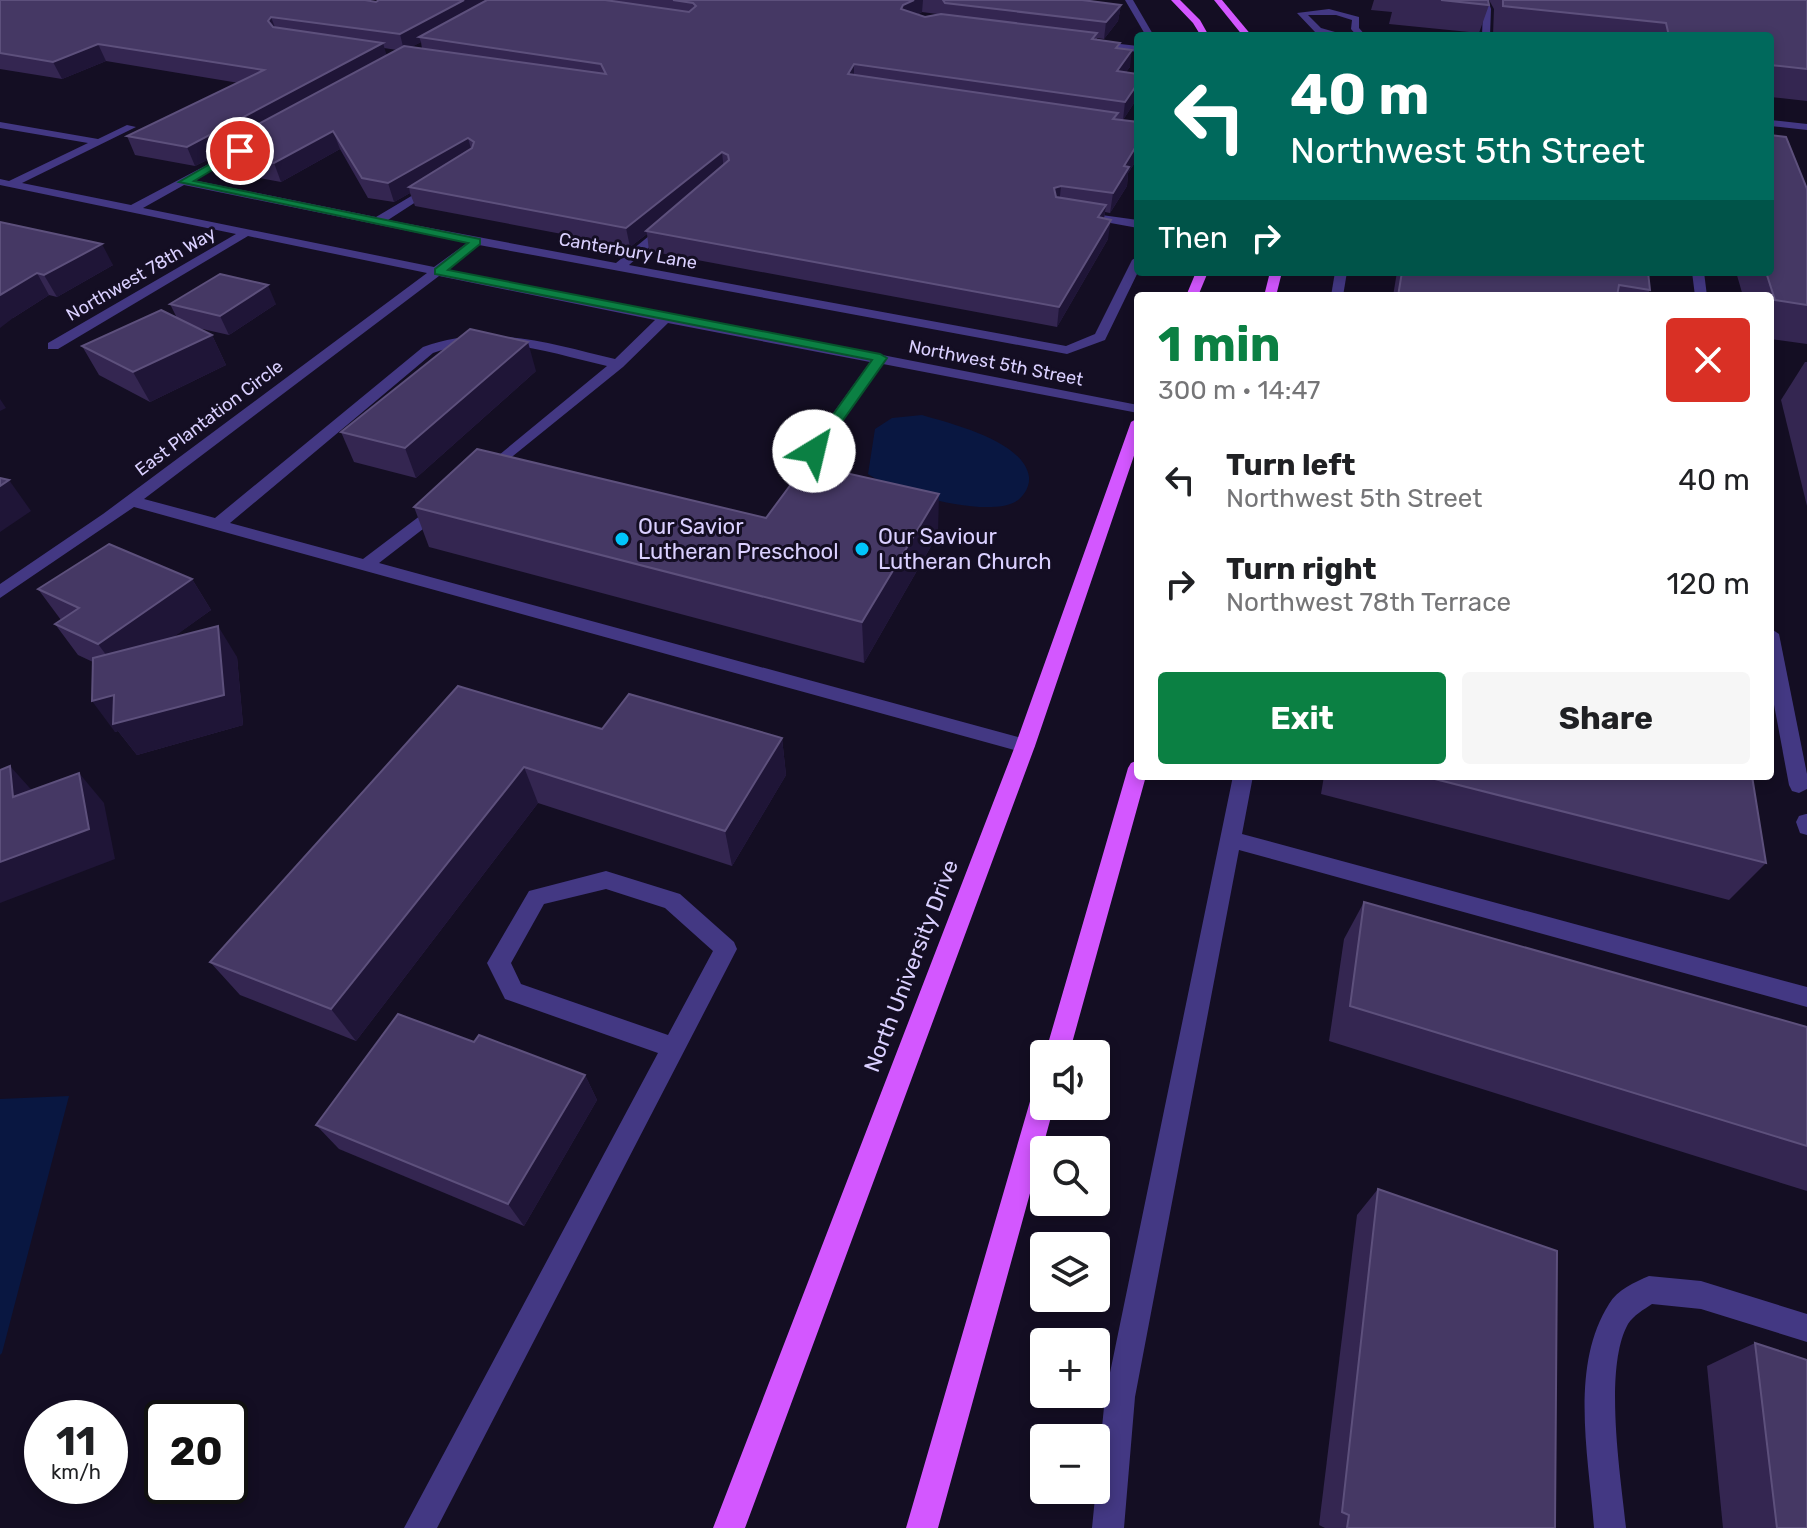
<!DOCTYPE html>
<meta charset="utf-8">
<style>
body{margin:0;font-family:Rubik,sans-serif;background:#f6f6f6;color:#202124;height:100vh;display:flex;flex-direction:column;font-size:30px;white-space:nowrap}
*{box-sizing:border-box;margin:0}
p{font-size:26px;color:#757577}
.icon{flex:none;width:44px;height:44px;fill:none;stroke:currentColor;stroke-width:2;stroke-linecap:round;stroke-linejoin:round}
.map{position:relative;flex:1;overflow:hidden}
.details{position:absolute;left:1134px;top:292px;width:640px;height:488px;display:flex;flex-direction:column;background:#fff;border-radius:8px;box-shadow:0 4px 12px #0003}
.details>*{flex:none}
.banner{position:absolute;left:1134px;top:32px;width:640px;height:244px;border-radius:8px;box-shadow:0 4px 12px #0003;background:#00695c;color:#fff;overflow:hidden}
.buttons{position:absolute;left:1030px;top:1040px;display:grid;gap:16px}
.buttons a{display:grid;place-items:center;width:80px;height:80px;border-radius:8px;background:#fff;box-shadow:0 4px 12px #0003;font-size:40px}
.speed{position:absolute;left:24px;top:1400px;display:flex;gap:16px;font-size:40px;font-weight:700;text-align:center}
.speed>*{display:grid;place-content:center;width:104px;height:104px;border-radius:50%;background:#fff;box-shadow:0 4px 12px #0003;line-height:1}
.speed small{font-size:20px;font-weight:400}
.speed .limit{border:4px solid #111;border-radius:12px;background:#fff;color:#111}
.pin{position:absolute;display:grid;place-items:center;width:68px;height:68px;color:#fff;margin:-34px;border:4px solid #fff;border-radius:50%;box-shadow:0 2px 8px #0007}
.me{position:absolute;width:88px;margin:-44px;rotate:36deg;stroke-linejoin:round;filter:drop-shadow(0 0 6px #0008)}
.turn{display:flex;align-items:center;gap:28px;height:168px;padding:0 24px;font-size:36px}
.turn .icon{width:104px;height:104px;stroke-width:2.5}
.turn b{display:block;font-size:56px;line-height:68px}
.then{display:flex;align-items:center;height:76px;padding:0 24px;background:#0003;gap:16px;font-size:30px}
.round{display:grid;place-items:center;flex:none;width:84px;height:84px;border-radius:8px;background:#f6f6f6}
.overview{display:flex;align-items:center;justify-content:space-between;height:136px;padding:0 24px}
h1{font-size:48px;font-weight:700;line-height:60px;color:#0b8043}
.cta{display:flex;gap:16px;margin-top:auto;padding:16px 24px}
.cta a{flex:1;height:92px;border-radius:8px;background:#0b8043;color:#fff;font-size:32px;font-weight:700;line-height:92px;text-align:center}
.cta a+a{background:#f6f6f6;color:#202124}
ul{padding:0;list-style:none}
li{display:flex;align-items:center;gap:24px;height:104px;padding:0 24px}
li div{flex:1}
li b{display:block;font-size:30px}
li em{font-style:normal}
.map>svg:first-child{display:block}
.water{fill:#091741}
.lines{fill:none;stroke-linecap:round;stroke-linejoin:round}
.minor{fill:#433883;fill-rule:evenodd}
.major{fill:#d357ff;fill-rule:evenodd}
.wall{fill:#342651;fill-rule:evenodd}
.shaded-wall{fill:#1f1537}
.building{fill:#453864;stroke:#5d507c;stroke-width:2}
.route{fill:#0b8043;stroke:#07532c;stroke-width:2}
.poi-dot{fill:#00c6fb;stroke:#140e23;stroke-width:3}
.labels{text-anchor:middle;dominant-baseline:central;stroke-width:6;stroke-linejoin:round;paint-order:stroke}
.far-street-label{font-size:18px;fill:#dad0ff;stroke:#140e23}
.poi-label{font-size:22px;fill:#dad0ff;stroke:#140e23;text-anchor:start}
.street-label{font-size:22px;fill:#dad0ff;stroke:#140e23}
</style>
<div class="map">
<svg width="1807" height="1528" viewBox="0 0 1807 1528">
<rect width="100%" height="100%" fill="#140e23"/>
<g class="water">
<path d="M922,415C952,424 1024,441 1029,477C1030,486 1024,497 1015,502C985,518 895,493 868,474L875,429L892,418Z"/>
<path d="M69,1096L2,1353L0,1355V1099Z"/>
</g>
<g class="lines">
<g class="minor">
<path d="M1125,0H1133L1154,36H1146Z"/>
<path d="M1480,0H1488L1491,9L1490,36H1482L1483,9Z"/>
<path d="M1329,9L1359,17V28L1366,36H1357L1351,29L1352,20L1336,15H1308L1321,28L1349,36L1315,32L1297,13Z"/>
<path d="M1094,41L1138,46V52L1091,46Z"/>
<path d="M1770,120L1807,124V130L1770,126Z"/>
<path d="M0,122L98,139L127,125L136,127L22,183L131,205L237,149L241,150V154L193,180L376,217L435,182L441,185L439,187L388,220L616,263L666,222L670,223V229L629,265L1066,346L1095,334L1132,260L1138,256V272L1105,340L1067,354L479,245L447,270L1138,405V413L883,364L804,476L798,478L790,473L870,362L668,323L623,367L487,477L482,475V469L607,366C549,353 491,331 433,353L230,523L363,559L433,506H445V512L379,563L1025,739L1032,741L1035,746L1032,751L1025,753L134,507L0,598V584L103,514L427,273L248,236L58,349H48V343L236,234L0,185V179L9,181L88,143L0,128ZM184,185L467,243L434,267L143,208ZM439,276L655,320L615,359C550,344 489,323 423,347L215,518L144,499Z"/>
<path d="M1087,213L1138,220V228L1083,218L1081,216Z"/>
<path d="M1335,272H1347L1343,296H1331Z"/>
<path d="M1692,272H1704L1707,296H1695Z"/>
<path d="M1770,628L1779,634L1807,774V789L1799,793L1792,791L1789,785L1770,683Z"/>
<path d="M1233,776H1253L1242,834L1807,987V1007L1239,850L1135,1397L1124,1528H1092L1105,1397Z"/>
<path d="M1806,814H1807V835L1800,833L1796,822L1799,816Z"/>
<path d="M606,871L680,894L734,942L737,949L437,1528H404L658,1053L505,999L487,963L529,891ZM606,889L665,908L713,951L668,1035L521,984L511,963L544,904Z"/>
<path d="M1649,1276L1701,1281L1807,1314V1342L1701,1309L1652,1304C1643,1310 1634,1315 1628,1324C1603,1369 1621,1477 1626,1528H1594C1589,1458 1569,1367 1609,1304C1617,1290 1635,1282 1649,1276Z"/>
</g>
<g class="major">
<path d="M1171,0H1180L1200,20L1209,36H1201L1193,23Z"/>
<path d="M1214,0H1222L1252,36H1243Z"/>
<path d="M1196,272H1208L1198,296H1186Z"/>
<path d="M1270,272H1282L1276,296H1264Z"/>
<path d="M1138,418V444L1035,746L745,1528H713L1015,746L1131,422Z"/>
<path d="M1138,760V776H1146L1069,1054H1045L1128,768L1131,763Z"/>
<path d="M1044,1086V1106H1054L938,1528H906L1031,1098L1035,1090Z"/>
</g>
</g>
<g class="wall">
<path d="M0,0L376,2L379,0H1087L1121,5L1118,21L1104,39L1097,38V40L1119,48L1130,67L1126,72L1138,83V97L1123,120L1138,122V158L1128,173L1127,186L1110,213L1105,212L1104,218L1108,239L1057,327L649,251L647,234L630,247L415,206L410,193L394,202L368,198L340,149L281,182L216,170L211,158L195,166L135,155L127,136L239,83L106,61L62,79L0,69ZM922,12L937,14L925,17L917,15ZM421,42L422,49L411,47ZM384,48L397,50L386,55Z"/>
<path d="M1374,0H1488L1489,5L1479,33L1389,24L1392,12L1371,10Z"/>
<path d="M1489,0H1807V101L1770,97V36H1503L1493,35L1494,9Z"/>
<path d="M1807,189V344L1770,339V296H1743L1736,272H1770Z"/>
<path d="M0,222L113,265L57,297L49,295L13,318Z"/>
<path d="M1397,272H1648L1650,290L1647,296H1393Z"/>
<path d="M170,304H276L229,335L198,328L212,335L226,365L150,402L99,375L82,346L177,318Z"/>
<path d="M1805,362H1807V506L1781,400Z"/>
<path d="M536,371L416,478L354,462L341,432Z"/>
<path d="M414,507L938,534L864,663L429,547Z"/>
<path d="M192,579L211,610L173,637L237,657L243,725L137,755L118,731L115,732L93,662L78,655L55,624L61,620L38,589Z"/>
<path d="M458,686L602,729L782,738L786,775L732,866L538,803L356,1041L240,995L210,962Z"/>
<path d="M1324,776H1751L1766,863L1729,900L1321,794Z"/>
<path d="M1364,902L1807,1027V1191L1329,1041L1344,939Z"/>
<path d="M474,1042L585,1075L597,1100L524,1226L339,1149L316,1125Z"/>
<path d="M1378,1189L1555,1528H1325L1319,1525L1357,1215Z"/>
<path d="M1755,1343L1807,1528H1723L1707,1366Z"/>
</g>
<g class="shaded-wall">
<path d="M464,0H498L419,37L421,42L404,51L400,34Z"/>
<path d="M914,0H923L922,12L903,21L901,9L903,5Z"/>
<path d="M1121,5L1118,21L1104,39L1106,22Z"/>
<path d="M271,17L277,33L268,21Z"/>
<path d="M383,43L388,60L208,151L211,158L195,166L187,147Z"/>
<path d="M98,44L106,61L62,79L53,62Z"/>
<path d="M1132,50L1130,67L1114,88L1117,71Z"/>
<path d="M854,64V81L848,74Z"/>
<path d="M1138,83V97L1123,120L1125,102Z"/>
<path d="M333,131L340,149L281,182L274,163Z"/>
<path d="M468,138L473,156L409,187L410,193L394,202L388,183Z"/>
<path d="M1138,143V158L1128,173L1127,186L1110,213L1113,193L1124,166Z"/>
<path d="M722,152L724,171L646,231L647,234L630,247L626,228Z"/>
<path d="M1061,186L1059,205L1054,188Z"/>
<path d="M1106,205L1103,225L1098,217Z"/>
<path d="M1111,220L1108,239L1057,327L1059,307Z"/>
<path d="M102,244L113,265L57,297L44,275Z"/>
<path d="M37,273L49,295L13,318L0,328V295Z"/>
<path d="M268,285L276,304L229,335L220,316Z"/>
<path d="M212,335L226,365L150,402L133,372Z"/>
<path d="M528,342L536,371L416,478L405,448Z"/>
<path d="M0,399L6,408L0,411Z"/>
<path d="M9,480L31,511L0,532V486Z"/>
<path d="M939,494L938,534L864,663L862,622Z"/>
<path d="M192,579L211,610L121,675L98,644Z"/>
<path d="M218,626L237,657L243,725L137,755L118,731L115,732L92,701Z"/>
<path d="M782,738L786,775L732,866L725,831Z"/>
<path d="M10,766L37,796L13,797Z"/>
<path d="M524,767L538,803L356,1041L331,1009Z"/>
<path d="M79,773L104,803L115,859L0,903V862Z"/>
<path d="M585,1075L597,1100L524,1226L508,1204Z"/>
</g>
<g class="building">
<path d="M0,0H365L376,2L379,0H464L400,34L271,17L268,21L273,27L383,43L187,147L127,136L264,70L98,44L53,62L0,53Z"/>
<path d="M487,0H605L689,12L696,6L693,3L673,0H914L903,5L901,9L925,17L941,14L1097,33L1092,39L1120,43L1116,48L1132,50L1117,71L1138,74V83L1125,102L854,64L848,74L1118,113L1113,119L1138,122V143L1124,166L1129,167L1113,193L1061,186L1054,188L1056,197L1106,205L1098,217L1111,220L1059,307L646,231L729,160L728,155L722,152L626,228L409,187L472,148L474,142L468,138L388,183L362,178L333,131L274,163L208,151L404,46L606,74L601,64L419,37Z"/>
<path d="M943,0H1082L1121,5L1106,22L945,3Z"/>
<path d="M1441,0H1488L1489,5Z"/>
<path d="M1503,0H1807V69L1770,65V36H1669L1666,23L1503,6Z"/>
<path d="M1770,135L1786,137L1807,189V305L1775,300L1766,272H1770Z"/>
<path d="M0,222L102,244L44,275L37,273L0,295Z"/>
<path d="M1402,272H1648L1650,290L1619,285L1617,296H1398Z"/>
<path d="M220,274L268,285L220,316L170,304Z"/>
<path d="M161,310L212,335L133,372L82,346Z"/>
<path d="M470,329L528,342L405,448L341,432Z"/>
<path d="M477,449L766,518L806,464L939,494L862,622L414,507Z"/>
<path d="M0,478L9,480L0,486Z"/>
<path d="M109,544L192,579L98,644L55,624L79,608L38,589Z"/>
<path d="M218,626L224,695L113,724L114,695L92,701L93,658Z"/>
<path d="M458,686L602,729L629,694L782,738L725,831L524,767L331,1009L210,962Z"/>
<path d="M10,766L13,797L79,773L89,829L0,862V770Z"/>
<path d="M1423,776H1752L1766,863Z"/>
<path d="M1364,902L1807,1027V1146L1350,1006Z"/>
<path d="M398,1014L474,1042L479,1035L585,1075L508,1204L316,1125Z"/>
<path d="M1378,1189L1557,1251L1555,1528H1347L1349,1515L1342,1512Z"/>
<path d="M1755,1343L1807,1360V1528H1777Z"/>
</g>
<path class="route" d="M236,149L244,151L194,181L480,239V244L448,270L880,354L887,358L819,454H809L807,451L872,360L435,274V269L468,243L179,182Z"/>
<g class="poi-dot">
<circle cx="622" cy="539" r="8"/>
<circle cx="862" cy="549" r="8"/>
</g>
<g class="labels">
<g class="far-street-label">
<text transform="translate(628 251) rotate(10)">Canterbury Lane</text>
<text transform="translate(141 274) rotate(-30)">Northwest 78th Way</text>
<text transform="translate(996 363) rotate(11)">Northwest 5th Street</text>
<text transform="translate(209 418) rotate(-37)">East Plantation Circle</text>
</g>
<g class="poi-label">
<text x="638" y="526">Our Savior<tspan x="638" dy="25">Lutheran Preschool</tspan></text>
<text x="878" y="536">Our Saviour<tspan x="878" dy="25">Lutheran Church</tspan></text>
</g>
<g class="street-label">
<text transform="translate(911 966) rotate(-69)">North University Drive</text>
</g>
</g>
</svg>
<div class="buttons">
<a><svg class="icon" aria-label="sound" viewBox="0 0 24 24"><path d="M4 9h4l5-4v14l-5-4H4zM17 9q2 3 0 6"/></svg></a>
<a><svg class="icon" aria-label="search" viewBox="0 0 24 24"><circle cx="10" cy="10" r="6"/><path d="M15 15l6 6"/></svg></a>
<a><svg class="icon" aria-label="layers" viewBox="0 0 24 24"><path d="M12 4l9 5-9 5-9-5zM3 14l9 5 9-5"/></svg></a>
<a>+</a>
<a>−</a>
</div>
<div class="speed"><div>11<small>km/h</small></div><div class="limit">20</div></div>
<div class="pin" style="left:240px;top:151px;background:#d93025"><svg class="icon" aria-label="arrive" viewBox="0 0 24 24"><path d="M6 21V4h12l-3 4 3 4H6"/></svg></div>
<svg class="me" style="left:814px;top:451px" viewBox="-20 -20 40 40"><circle r="19" fill="#fff"/><path d="M0-13L10 11 0 6-10 11z" fill="#0b8043"/></svg>
<div class="banner">
<div class="turn"><svg class="icon" aria-label="left" viewBox="0 0 24 24"><path d="M17 20v-9H6M10 6l-5 5 5 5"/></svg><div><b>40 m</b>Northwest 5th Street</div></div>
<div class="then">Then<svg class="icon" aria-label="right" viewBox="0 0 24 24"><path d="M7 20v-9h11M14 6l5 5-5 5"/></svg></div>
</div>
<section class="details">
<div class="overview"><div><h1>1 min</h1><p>300 m · 14:47</p></div><a class="round" style="background:#d93025;color:#fff"><svg class="icon" aria-label="close" viewBox="0 0 24 24"><path d="M6 6l12 12M18 6L6 18"/></svg></a></div>
<ul>
<li><svg class="icon" aria-label="left" viewBox="0 0 24 24"><path d="M17 20v-9H6M10 6l-5 5 5 5"/></svg><div><b>Turn left</b><p>Northwest 5th Street</p></div><em>40 m</em></li>
<li><svg class="icon" aria-label="right" viewBox="0 0 24 24"><path d="M7 20v-9h11M14 6l5 5-5 5"/></svg><div><b>Turn right</b><p>Northwest 78th Terrace</p></div><em>120 m</em></li>
</ul>
<div class="cta"><a>Exit</a><a>Share</a></div>
</section>
</div>
